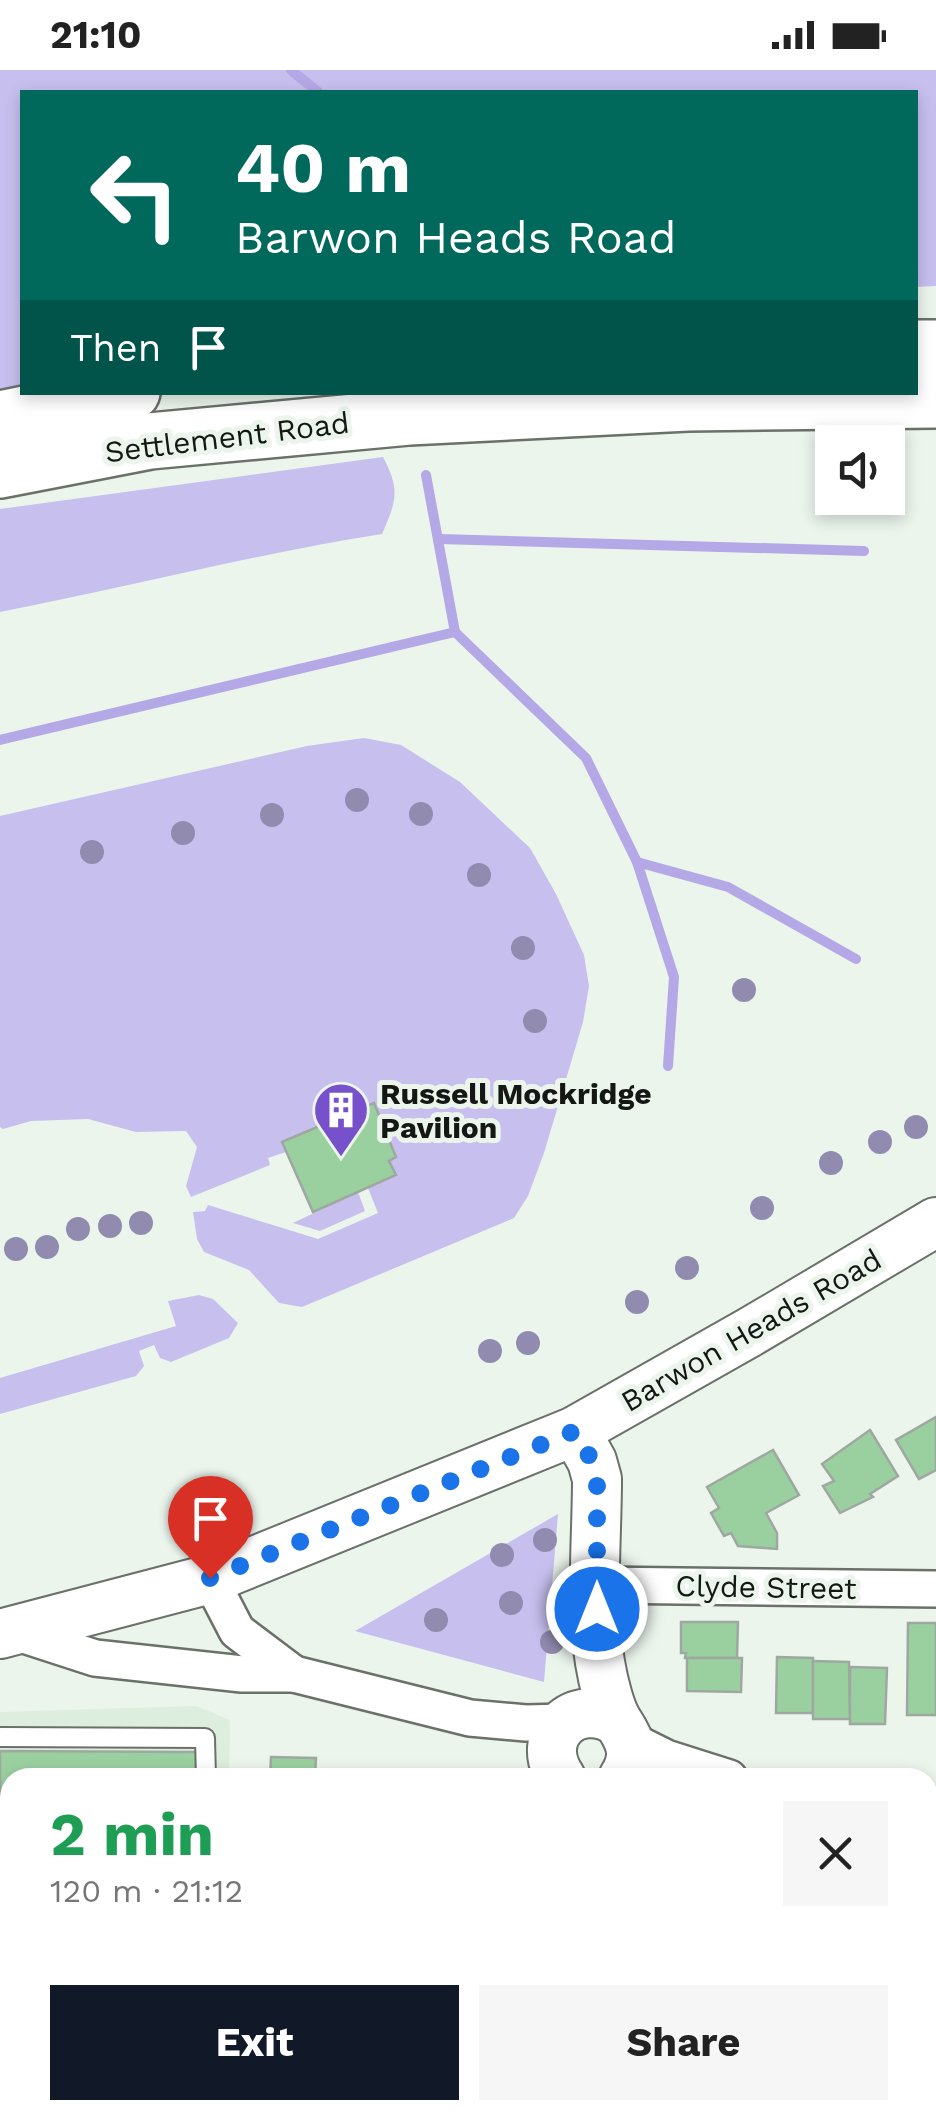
<!DOCTYPE html>
<meta charset="utf-8">
<style>
body{margin:0;font-family:"Work Sans",sans-serif;background:#f6f6f6;color:#222;height:100vh;display:flex;flex-direction:column;font-size:38px;white-space:nowrap}
*{box-sizing:border-box;margin:0}
p{font-size:32px;color:#767676}
.icon{flex:none;width:55px;height:55px;fill:none;stroke:currentColor;stroke-width:2;stroke-linecap:round;stroke-linejoin:round}
.map{position:relative;flex:1;overflow:hidden}
.drawer{position:absolute;left:0px;top:1698px;width:938px;height:352px;display:flex;flex-direction:column;background:#fff;border-radius:30px 30px 0 0;box-shadow:0 5px 15px #0003}
.drawer>*{flex:none}
.guide{position:absolute;left:20px;top:20px;width:898px;height:305px;border-radius:0px;box-shadow:0 5px 15px #0003;background:#00695c;color:#fff;overflow:hidden}
.buttons{position:absolute;left:815px;top:355px;display:grid;gap:20px}
.buttons a{display:grid;place-items:center;width:90px;height:90px;border-radius:0px;background:#fff;box-shadow:0 5px 15px #0003;font-size:50px}
.pin{position:absolute;display:grid;place-items:center;width:85px;height:85px;color:#fff;margin:-102px -42px;border-radius:50% 50% 50% 0;rotate:-45deg;box-shadow:0 0 10px #0007}
.pin .icon{rotate:45deg}
.me{position:absolute;width:110px;margin:-55px;rotate:0deg;stroke-linejoin:round;filter:drop-shadow(0 0 8px #0008)}
.turn{display:flex;align-items:center;gap:35px;height:210px;padding:0 50px;font-size:45px}
.turn .icon{width:130px;height:130px;stroke-width:2.5}
.turn b{display:block;font-size:70px;line-height:85px}
.then{display:flex;align-items:center;height:95px;padding:0 50px;background:#0003;gap:20px;font-size:38px}
.round{display:grid;place-items:center;flex:none;width:105px;height:105px;border-radius:0px;background:#f6f6f6}
.head{display:flex;align-items:center;justify-content:space-between;height:170px;padding:0 50px}
h1{font-size:60px;font-weight:700;line-height:75px;color:#1e9e55}
.cta{display:flex;gap:20px;margin-top:auto;padding:20px 50px}
.cta a{flex:1;height:115px;border-radius:0px;background:#111827;color:#fff;font-size:40px;font-weight:700;line-height:115px;text-align:center}
.cta a+a{background:#f6f6f6;color:#222}
.status{display:flex;justify-content:space-between;align-items:center;height:70px;padding:0 50px;background:#fff;direction:ltr}
.status svg{height:28px;fill:currentColor}
.map>svg:first-child{display:block}
.built{fill:#ddedde}
.green{fill:#c7bfee}
.lines{fill:none;stroke-linecap:round;stroke-linejoin:round}
.stream{stroke:#b5a8e6;stroke-width:10}
.building{fill:#9ad0a0;stroke:#9fa8a0;stroke-width:2.5}
.lane-casing{stroke:#697169;stroke-width:22}
.street-casing{stroke:#697169;stroke-width:40}
.secondary-casing{stroke:#697169;stroke-width:52}
.highway-casing{stroke:#697169;stroke-width:60}
.lane{stroke:#fff;stroke-width:18}
.street{stroke:#fff;stroke-width:35}
.secondary{stroke:#fff;stroke-width:48}
.highway{stroke:#fff;stroke-width:55}
.tree{fill:#928bb0}
.route{stroke:#1a73e8;stroke-width:18;stroke-dasharray:0 32.4}
.labels{text-anchor:middle;dominant-baseline:central;stroke-width:10;stroke-linejoin:round;paint-order:stroke}
.street-label{font-size:30px;fill:#141714;stroke:#ebf5ec}
.poi-label{font-size:30px;font-weight:bold;fill:#141714;stroke:#ebf5ec;text-anchor:start}
</style>
<div class="status"><b>21:10</b><svg viewBox="0 0 49 12"><path d="M0 12V9h3v3zM5 12V6h3v6zM10 12V3h3v9zM15 12V0h3v12zM26 1h20v11H26zM47 4h2v5h-2z"/></svg></div>
<div class="map">
<svg width="936" height="2049" viewBox="0 0 936 2049">
<rect width="100%" height="100%" fill="#ebf5ec"/>
<path class="built" d="M196,1636L230,1650L229,1707L10,1708V2040H172V2049H0V1642Z"/>
<g class="green">
<path d="M0,0H936V216L915,217V22H22V316L0,319Z"/>
<path d="M383,387C400,419 397,430 382,464C254,484 128,517 0,542V439Z"/>
<path d="M364,668L401,675L460,712L530,778L556,824L584,885L589,916L583,952L544,1083L528,1126L514,1148L302,1237L279,1233L249,1200L204,1182L197,1169L193,1142L205,1141L208,1135L318,1169L378,1143L368,1118L395,1105L389,1091L396,1087L374,1033L282,1072L286,1082L268,1088L270,1095L191,1127L186,1116L197,1077L186,1061L136,1062L88,1049L31,1051L3,1059L0,1057V746L307,676Z"/>
<path d="M358,1122L365,1141L320,1161L293,1153Z"/>
<path d="M199,1225L213,1229L238,1253L229,1268L171,1292L160,1288L154,1275L139,1281L144,1296L136,1306L0,1344V1308L176,1256L168,1231Z"/>
<path d="M558,1444L544,1612L355,1561Z"/>
</g>
<g class="lines">
<g class="stream">
<path d="M291,0L318,22"/>
<path d="M439,469L864,481"/>
<path d="M455,562L586,688L637,792L674,907L668,996"/>
<path d="M0,670L455,562L426,405"/>
<path d="M637,792L728,817L856,889"/>
</g>
</g>
<g class="building">
<path d="M374,1033L396,1087L389,1091L396,1105L313,1142L282,1072Z"/>
<path d="M936,1347V1400L919,1409L896,1370Z"/>
<path d="M870,1360L898,1406L870,1424L873,1427L840,1443L823,1416L834,1411L822,1394Z"/>
<path d="M773,1380L799,1425L766,1443L777,1463V1479L738,1476L731,1463L724,1466L711,1443L719,1438L707,1417Z"/>
<path d="M681,1552H738L737,1588H685L686,1583H681Z"/>
<path d="M908,1553H936V1645H907Z"/>
<path d="M777,1587L813,1588V1643H776Z"/>
<path d="M687,1588H742L741,1622L687,1621Z"/>
<path d="M813,1591L849,1592L850,1649H813Z"/>
<path d="M850,1597L887,1598L885,1654H850Z"/>
<path d="M0,1681L196,1682V1708H10V2040H143V2049H0Z"/>
<path d="M271,1687L316,1688L315,1708H270Z"/>
<path d="M928,1835H934L936,1936H928Z"/>
<rect x="199" y="2040" width="36" height="9"/>
<path d="M460,2040H519L518,2049H460Z"/>
<path d="M676,2040H728V2049H666L667,2045H676Z"/>
</g>
<g class="lines">
<g class="lane-casing">
<g id="lane">
<path d="M0,1667L205,1668L206,1708"/>
<path d="M158,2049V2040"/>
</g>
</g>
<g class="street-casing">
<g id="street">
<path d="M210,1509L237,1561L294,1604"/>
<path d="M597,1515L936,1519"/>
<path d="M15,1562L95,1588L242,1604H294L470,1648L526,1653L565,1652"/>
<path d="M630,1670L666,1688L729,1708"/>
<path d="M928,1746L936,1747"/>
</g>
</g>
<g class="secondary-casing">
<g id="secondary">
<path d="M575,1361L592,1391L597,1409C597,1474 589,1545 603,1608C606,1621 611,1641 618,1652C631,1671 637,1686 623,1708"/>
<path d="M0,1564L210,1509L575,1361L750,1262L936,1152"/>
<path d="M561,1708C533,1666 575,1626 617,1651"/>
<path d="M583,2049L584,2040"/>
</g>
</g>
<g class="highway-casing">
<g id="highway">
<path d="M915,278H936"/>
<path d="M0,349L132,322"/>
<path d="M0,400L150,371L409,347L688,333L936,330"/>
</g>
</g>
<use href="#lane" class="lane"/>
<use href="#street" class="street"/>
<use href="#secondary" class="secondary"/>
<use href="#highway" class="highway"/>
</g>
<g class="tree">
<circle cx="357" cy="730" r="12"/>
<circle cx="421" cy="744" r="12"/>
<circle cx="272" cy="745" r="12"/>
<circle cx="183" cy="763" r="12"/>
<circle cx="92" cy="782" r="12"/>
<circle cx="479" cy="805" r="12"/>
<circle cx="523" cy="878" r="12"/>
<circle cx="744" cy="920" r="12"/>
<circle cx="535" cy="951" r="12"/>
<circle cx="511" cy="1026" r="12"/>
<circle cx="916" cy="1057" r="12"/>
<circle cx="880" cy="1072" r="12"/>
<circle cx="831" cy="1093" r="12"/>
<circle cx="762" cy="1138" r="12"/>
<circle cx="141" cy="1153" r="12"/>
<circle cx="110" cy="1156" r="12"/>
<circle cx="78" cy="1159" r="12"/>
<circle cx="47" cy="1177" r="12"/>
<circle cx="16" cy="1179" r="12"/>
<circle cx="687" cy="1198" r="12"/>
<circle cx="637" cy="1232" r="12"/>
<circle cx="528" cy="1273" r="12"/>
<circle cx="490" cy="1281" r="12"/>
<circle cx="545" cy="1470" r="12"/>
<circle cx="502" cy="1485" r="12"/>
<circle cx="511" cy="1533" r="12"/>
<circle cx="436" cy="1550" r="12"/>
<circle cx="552" cy="1572" r="12"/>
</g>
<g class="lines">
<path class="route" d="M210,1508L575,1361L592,1391L597,1409V1539"/>
</g>
<defs>
<g id="building-pin" transform="scale(2.875)"><path d="M0 17L-7.5 6A9.5 9.5 0 1 1 7.5 6Z" fill="#7651cb" stroke="#ebf5ec"/><path d="M-4-6H4V6H1V3H-1V6H-4ZM-2.5-4.3h1.7v1.8h-1.7ZM.8-4.3h1.7v1.8H.8ZM-2.5-1h1.7V.8h-1.7ZM.8-1h1.7V.8H.8Z" fill="#fff"/></g>
</defs>
<g fill-rule="evenodd">
<use href="#building-pin" x="341" y="1040"/>
</g>
<g class="labels">
<g class="street-label">
<text transform="translate(227 367) rotate(-7)">Settlement Road</text>
<text transform="translate(751 1260) rotate(-30)">Barwon Heads Road</text>
<text transform="translate(766 1517) rotate(1)">Clyde Street</text>
</g>
<g class="poi-label">
<text x="380" y="1023">Russell Mockridge<tspan x="380" dy="34">Pavilion</tspan></text>
</g>
</g>
</svg>
<div class="buttons">
<a><svg class="icon" aria-label="sound" viewBox="0 0 24 24"><path d="M4 9h4l5-4v14l-5-4H4zM17 9q2 3 0 6"/></svg></a>
</div>
<div class="pin" style="left:210px;top:1508px;background:#d93025"><svg class="icon" aria-label="arrive" viewBox="0 0 24 24"><path d="M6 21V4h12l-3 4 3 4H6"/></svg></div>
<svg class="me" style="left:597px;top:1539px" viewBox="-20 -20 40 40"><circle r="17" fill="#1a73e8" stroke="#fff" stroke-width="3"/><path d="M0-11L8 9 0 5-8 9z" fill="#fff"/></svg>
<div class="guide">
<div class="turn"><svg class="icon" aria-label="left" viewBox="0 0 24 24"><path d="M17 20v-9H6M10 6l-5 5 5 5"/></svg><div><b>40 m</b>Barwon Heads Road</div></div>
<div class="then">Then<svg class="icon" aria-label="arrive" viewBox="0 0 24 24"><path d="M6 21V4h12l-3 4 3 4H6"/></svg></div>
</div>
<section class="drawer">
<div class="head"><div><h1>2 min</h1><p>120 m · 21:12</p></div><a class="round"><svg class="icon" aria-label="close" viewBox="0 0 24 24"><path d="M6 6l12 12M18 6L6 18"/></svg></a></div>
<div class="cta"><a>Exit</a><a>Share</a></div>
</section>
</div>
